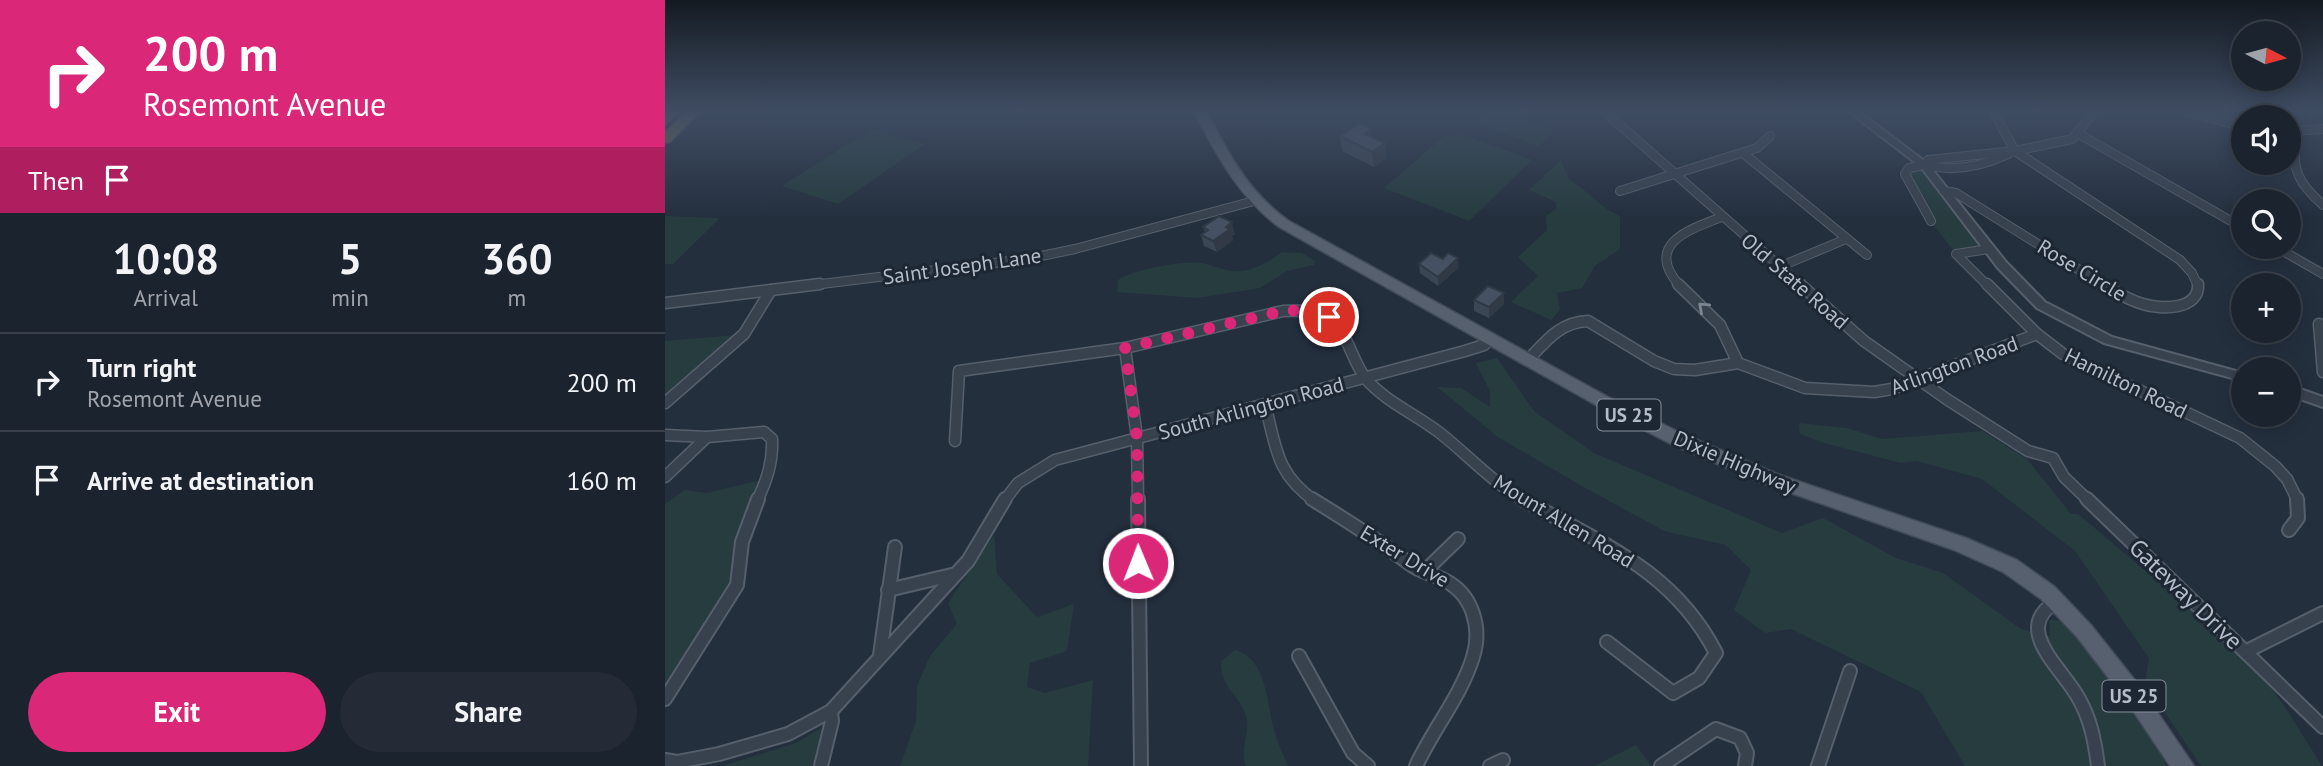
<!DOCTYPE html>
<meta charset="utf-8">
<style>
body{margin:0;font-family:"PT Sans",sans-serif;background:#242b36;color:#f1f3f6;height:100vh;display:flex;flex-direction:column;font-size:26px;white-space:nowrap}
*{box-sizing:border-box;margin:0}
p{font-size:23px;color:#a0a4aa}
.icon{flex:none;width:38px;height:38px;fill:none;stroke:currentColor;stroke-width:2;stroke-linecap:round;stroke-linejoin:round}
.map{position:relative;flex:1;overflow:hidden}
.drawer{display:flex;flex-direction:column;background:#1b232e;width:665px}
.drawer>*{flex:none}
.top-card{background:#db2777;color:#fff;overflow:hidden}
.needle{width:46px;rotate:96deg}
.fabs{position:absolute;left:1566px;top:21px;display:grid;gap:14px}
.fabs a{display:grid;place-items:center;width:70px;height:70px;border-radius:50%;background:#1b232e;box-shadow:0 4px 18px #0003,0 0 0 2px #39404a;font-size:35px}
.pin{position:absolute;display:grid;place-items:center;width:60px;height:60px;color:#fff;margin:-30px;border:4px solid #fff;border-radius:50%;box-shadow:0 2px 7px #0007}
.me{position:absolute;width:77px;margin:-38px;rotate:359deg;stroke-linejoin:round;filter:drop-shadow(0 0 5px #0008)}
.turn{display:flex;align-items:center;gap:24px;height:147px;padding:0 28px;font-size:32px}
.turn .icon{width:91px;height:91px;stroke-width:2.5}
.turn b{display:block;font-size:49px;line-height:60px}
.then{display:flex;align-items:center;height:66px;padding:0 28px;background:#0003;gap:14px;font-size:26px}
.eta{display:flex;justify-content:space-evenly;align-items:center;height:119px;text-align:center}
.eta b{font-size:42px;font-weight:800;line-height:49px}
.primary-button{display:flex;gap:14px;margin-top:auto;padding:14px 28px}
.primary-button a{flex:1;height:80px;border-radius:42px;background:#db2777;color:#fff;font-size:28px;font-weight:800;line-height:80px;text-align:center}
.primary-button a+a{background:#242b36;color:#f1f3f6}
ul{padding:0;list-style:none}
li{display:flex;align-items:center;gap:21px;height:98px;padding:0 28px;border-top:2px solid #39404a}
li div{flex:1}
li b{display:block;font-size:26px}
li em{font-style:normal}
main{display:flex;flex:1;min-height:0}
.map>svg:first-child{display:block}
.green{fill:#263c3f}
.lines{fill:none;stroke-linecap:round;stroke-linejoin:round}
.minor-far2-casing{stroke:#565f6c;stroke-width:10}
.minor-far1-casing{stroke:#565f6c;stroke-width:13}
.minor-casing{stroke:#565f6c;stroke-width:16}
.tertiary-casing{stroke:#565f6c;stroke-width:4}
.primary-casing{stroke:#414a57;stroke-width:3}
.motorway-casing{stroke:#434c59;stroke-width:3}
.minor-far2{stroke:#38414e;stroke-width:8}
.minor-far1{stroke:#38414e;stroke-width:10}
.minor{stroke:#38414e;stroke-width:12}
.tertiary{fill:#38414e;fill-rule:evenodd}
.primary{fill:#56606e;fill-rule:evenodd}
.motorway{fill:#746855;fill-rule:evenodd}
.wall{fill:#3b4654}
.shaded-wall{fill:#303945}
.building{fill:#455162;stroke:#303945;stroke-width:2}
.oneway{stroke:#7c8592}
.route{stroke:#db2777;stroke-width:12;stroke-dasharray:0 21.6}
.labels{text-anchor:middle;dominant-baseline:central;stroke-width:6;stroke-linejoin:round;paint-order:stroke}
.shield{fill:#1d2633;stroke:#878f9c;stroke-width:2}
.shield-label{font-size:19px;font-weight:bold;fill:#b4bcc9}
.street-label{font-size:21px;fill:#b4bcc9;stroke:#1d2633}
.near-street-label{font-size:24px;fill:#b4bcc9;stroke:#1d2633}
</style>
<main>
<section class="drawer">
<div class="top-card">
<div class="turn"><svg class="icon" aria-label="right" viewBox="0 0 24 24"><path d="M7 20v-9h11M14 6l5 5-5 5"/></svg><div><b>200 m</b>Rosemont Avenue</div></div>
<div class="then">Then<svg class="icon" aria-label="arrive" viewBox="0 0 24 24"><path d="M6 21V4h12l-3 4 3 4H6"/></svg></div>
</div>
<div class="eta">
<div><b>10:08</b><p>Arrival</p></div>
<div><b>5</b><p>min</p></div>
<div><b>360</b><p>m</p></div>
</div>
<ul>
<li><svg class="icon" aria-label="right" viewBox="0 0 24 24"><path d="M7 20v-9h11M14 6l5 5-5 5"/></svg><div><b>Turn right</b><p>Rosemont Avenue</p></div><em>200 m</em></li>
<li><svg class="icon" aria-label="arrive" viewBox="0 0 24 24"><path d="M6 21V4h12l-3 4 3 4H6"/></svg><div><b>Arrive at destination</b></div><em>160 m</em></li>
</ul>
<div class="primary-button"><a>Exit</a><a>Share</a></div>
</section>
<div class="map">
<svg width="1658" height="766" viewBox="0 0 1658 766">
<rect width="100%" height="100%" fill="#242f3e"/>
<g class="green">
<path d="M826,111H870L861,119L891,132L873,146L814,124L813,121Z"/>
<path d="M206,129L260,144L173,204L117,186Z"/>
<path d="M794,133L867,160L804,221L719,188L778,137Z"/>
<path d="M896,160L904,180C925,191 932,206 955,216V249L930,266L917,288L892,293L895,310L886,320L846,302L873,276L853,257L882,230L881,216L891,209V202L864,190Z"/>
<path d="M1259,165L1324,249L1291,254L1264,219L1241,170Z"/>
<path d="M0,216L55,218L8,264H0Z"/>
<path d="M617,252L637,253L650,261L649,265L622,271L595,288L532,298L452,292L453,280C466,270 520,260 537,263C547,265 557,270 568,271C583,274 606,261 617,252Z"/>
<path d="M70,335L0,395V341Z"/>
<path d="M832,358L869,411L929,453L1117,533L1158,518L1231,558L1278,573L1356,629L1385,636L1384,620L1401,621L1483,731L1502,766H1300L1256,692L1126,629L1100,633L1069,610L1086,570L1061,545L999,531L915,485L833,437L772,387L796,388L825,407V391L811,363Z"/>
<path d="M1134,423L1182,428L1217,439L1317,431L1362,459L1406,514H1413L1586,660L1618,704L1657,766H1536L1480,683L1484,658L1410,551L1317,479L1252,461L1236,463L1159,443L1135,434Z"/>
<path d="M97,480L68,548V573L60,598L0,687V504L20,490L41,493Z"/>
<path d="M329,535L332,574L372,617L409,604L402,651L365,663L362,687L380,693L428,680L423,766H235L251,721L252,686L265,656L292,624L283,603Z"/>
<path d="M570,650C602,658 602,705 609,730C612,742 618,754 623,766H581C574,748 586,733 581,716C574,693 555,689 556,661Z"/>
<path d="M156,728L153,751L147,766H57L131,743Z"/>
<path d="M971,745L986,766H929Z"/>
</g>
<g class="lines">
<g class="minor-far2-casing">
<g id="minor-far2">
<path d="M939,111L1137,286"/>
<path d="M1328,111L1350,151L1515,260L1527,273L1533,286"/>
<path d="M1522,111L1578,127"/>
<path d="M1625,131L1658,129"/>
<path d="M1627,131L1632,138C1625,169 1635,185 1658,205"/>
<path d="M1414,134L1578,228"/>
<path d="M1078,153L1202,255"/>
<path d="M1259,165C1288,172 1316,167 1343,154"/>
<path d="M955,191L1092,148L1105,136"/>
<path d="M1279,191L1291,193L1440,286"/>
<path d="M1266,221L1240,174L1244,168L1259,165L1263,160L1350,151L1407,139L1430,111"/>
<path d="M1611,247L1658,274"/>
<path d="M1114,267L1181,239"/>
<path d="M140,286L362,259L410,249L589,201"/>
<path d="M1015,286C979,245 1022,230 1057,217"/>
<path d="M1323,286L1291,254L1324,249"/>
</g>
</g>
<g class="minor-far1-casing">
<g id="minor-far1">
<path d="M1013,284L1055,325L1073,363"/>
<path d="M1135,284L1199,341L1283,400L1363,451L1388,458L1399,477L1424,501"/>
<path d="M1322,284L1372,334L1398,354L1575,438L1610,466L1622,479L1633,501"/>
<path d="M1437,284C1451,292 1463,300 1478,304C1496,310 1535,310 1533,284"/>
<path d="M0,303L155,284"/>
<path d="M1654,324L1658,372"/>
<path d="M460,348L472,438L473,501"/>
<path d="M863,360C881,341 895,322 923,321L989,361L1009,369L1030,370L1073,363L1140,388L1209,392L1227,389L1372,334"/>
<path d="M0,403L79,334L106,290"/>
<path d="M600,404C611,447 611,474 650,501"/>
<path d="M0,435L42,437L99,432L107,439C108,462 102,480 92,501"/>
<path d="M290,441L294,371L460,348L618,311C632,311 648,309 660,316C683,329 686,360 701,379C721,402 752,415 775,433C804,456 828,483 860,501"/>
<path d="M0,477L42,437"/>
<path d="M339,501L353,483L390,460L800,351L819,345L825,339"/>
</g>
</g>
<g class="minor-casing">
<g id="minor">
<path d="M473,499L476,766"/>
<path d="M647,499C681,520 714,541 745,564C755,572 768,574 779,580C808,594 817,628 808,657C796,696 768,729 751,766"/>
<path d="M857,499C933,542 1008,569 1051,653L1034,678L1008,693L942,642"/>
<path d="M1422,499L1658,727"/>
<path d="M1624,530L1633,518L1632,499"/>
<path d="M760,571L793,539"/>
<path d="M223,590L291,574"/>
<path d="M1392,601C1345,629 1398,668 1414,699C1426,720 1430,743 1433,766"/>
<path d="M1582,651L1658,613"/>
<path d="M215,655L230,547"/>
<path d="M634,656L688,753L703,766"/>
<path d="M0,699L72,585L77,542L93,499"/>
<path d="M0,760L12,762L54,754L123,734L166,711L303,561L340,499"/>
<path d="M156,766L167,721L166,711"/>
<path d="M825,766L838,760"/>
<path d="M996,766L1051,729L1075,738L1082,753L1080,766"/>
<path d="M1153,766L1185,671"/>
</g>
</g>
<g class="tertiary-casing">
<g id="tertiary">
<path d="M1183,111H1193L1262,163L1341,262L1380,302L1447,337L1578,373V381L1439,343L1372,308L1333,268L1256,167Z"/>
<path d="M1624,385L1658,397V407L1624,395Z"/>
</g>
</g>
<g class="primary-casing">
<path id="primary" d="M529,111H541C564,154 583,192 624,221L943,397L1020,435L1112,474L1301,538L1352,560L1390,587L1426,625L1476,688L1529,766H1505L1462,702L1412,637L1376,599L1338,572L1289,550L1100,484L1008,445L931,405L614,227C573,196 552,156 529,111Z"/>
</g>
<g class="motorway-casing">
<g id="motorway">
<path d="M3,111H16L0,125V114Z"/>
<path d="M22,111H36L5,142L0,143V132Z"/>
</g>
</g>
<use href="#minor-far2" class="minor-far2"/>
<use href="#minor-far1" class="minor-far1"/>
<use href="#minor" class="minor"/>
<use href="#tertiary" class="tertiary"/>
<use href="#primary" class="primary"/>
<use href="#motorway" class="motorway"/>
</g>
<g class="wall">
<path d="M675,136L707,137L720,143L722,158L709,167L677,151Z"/>
<path d="M538,227L570,234L567,236L568,240L552,252L539,246L536,235L540,232Z"/>
<path d="M754,264L794,267L773,286L755,273Z"/>
<path d="M809,300L839,304L824,318L809,311Z"/>
</g>
<g class="shaded-wall">
<path d="M706,128L707,142L700,134Z"/>
<path d="M720,143L722,158L709,167L707,152Z"/>
<path d="M567,222L570,234L567,236L568,240L552,252L548,241L561,227Z"/>
<path d="M793,258L794,267L773,286V277Z"/>
<path d="M839,293V304L824,318V307Z"/>
</g>
<g class="building">
<path d="M696,123L706,128L700,134L720,143L707,152L675,136Z"/>
<path d="M554,216L567,222L561,227L565,229L548,241L536,235L543,230L538,227Z"/>
<path d="M766,253L778,259L783,253L793,258L773,277L754,264Z"/>
<path d="M823,286L839,293L824,307L809,300Z"/>
</g>
<defs><path id="oneway-chevron" d="M-2-3.5L2.5 0L-2 3.5" fill="none" stroke-width="1.6" stroke-linecap="round" stroke-linejoin="round" transform="scale(1.75)"/></defs>
<use class="oneway" href="#oneway-chevron" transform="translate(1038 307) rotate(-138)"/>
<linearGradient id="sky" x2="0" y2="1"><stop stop-color="#141a22"/><stop offset="0.51" stop-color="#3f4d63"/><stop offset="1" stop-color="#3f4d63" stop-opacity="0"/></linearGradient>
<rect width="1658" height="218" fill="url(#sky)"/>
<g class="lines">
<path class="route" d="M473,563L472,438L460,348L618,311L639,310L664,317"/>
</g>
<g class="labels">
<g class="shield">
<rect x="932.5" y="399.5" width="63" height="31" rx="5"/>
<rect x="1437.5" y="680.5" width="63" height="31" rx="5"/>
</g>
<g class="shield-label">
<text x="964" y="415">US 25</text>
<text x="1469" y="696">US 25</text>
</g>
<g class="street-label">
<text transform="translate(297 266) rotate(-8)">Saint Joseph Lane</text>
<text transform="translate(1417 270) rotate(31)">Rose Circle</text>
<text transform="translate(1130 281) rotate(41)">Old State Road</text>
<text transform="translate(1289 365) rotate(-20)">Arlington Road</text>
<text transform="translate(1461 383) rotate(26)">Hamilton Road</text>
<text transform="translate(586 408) rotate(-15)">South Arlington Road</text>
<text transform="translate(1070 462) rotate(23)">Dixie Highway</text>
<text transform="translate(899 521) rotate(31)">Mount Allen Road</text>
<text transform="translate(740 556) rotate(31)">Exter Drive</text>
</g>
<g class="near-street-label">
<text transform="translate(1521 594) rotate(44)">Gateway Drive</text>
</g>
</g>
</svg>
<div class="fabs">
<a><svg class="needle" viewBox="-14 -14 28 28"><path d="M0-13l5 13h-10z" fill="#e53935"/><path d="M0 13l5-13h-10z" fill="#a0a4aa"/></svg></a>
<a><svg class="icon" aria-label="sound" viewBox="0 0 24 24"><path d="M4 9h4l5-4v14l-5-4H4zM17 9q2 3 0 6"/></svg></a>
<a><svg class="icon" aria-label="search" viewBox="0 0 24 24"><circle cx="10" cy="10" r="6"/><path d="M15 15l6 6"/></svg></a>
<a>+</a>
<a>−</a>
</div>
<div class="pin" style="left:664px;top:317px;background:#d93025"><svg class="icon" aria-label="arrive" viewBox="0 0 24 24"><path d="M6 21V4h12l-3 4 3 4H6"/></svg></div>
<svg class="me" style="left:473px;top:563px" viewBox="-20 -20 40 40"><circle r="17" fill="#db2777" stroke="#fff" stroke-width="3"/><path d="M0-11L8 9 0 5-8 9z" fill="#fff"/></svg>
</div>
</main>
